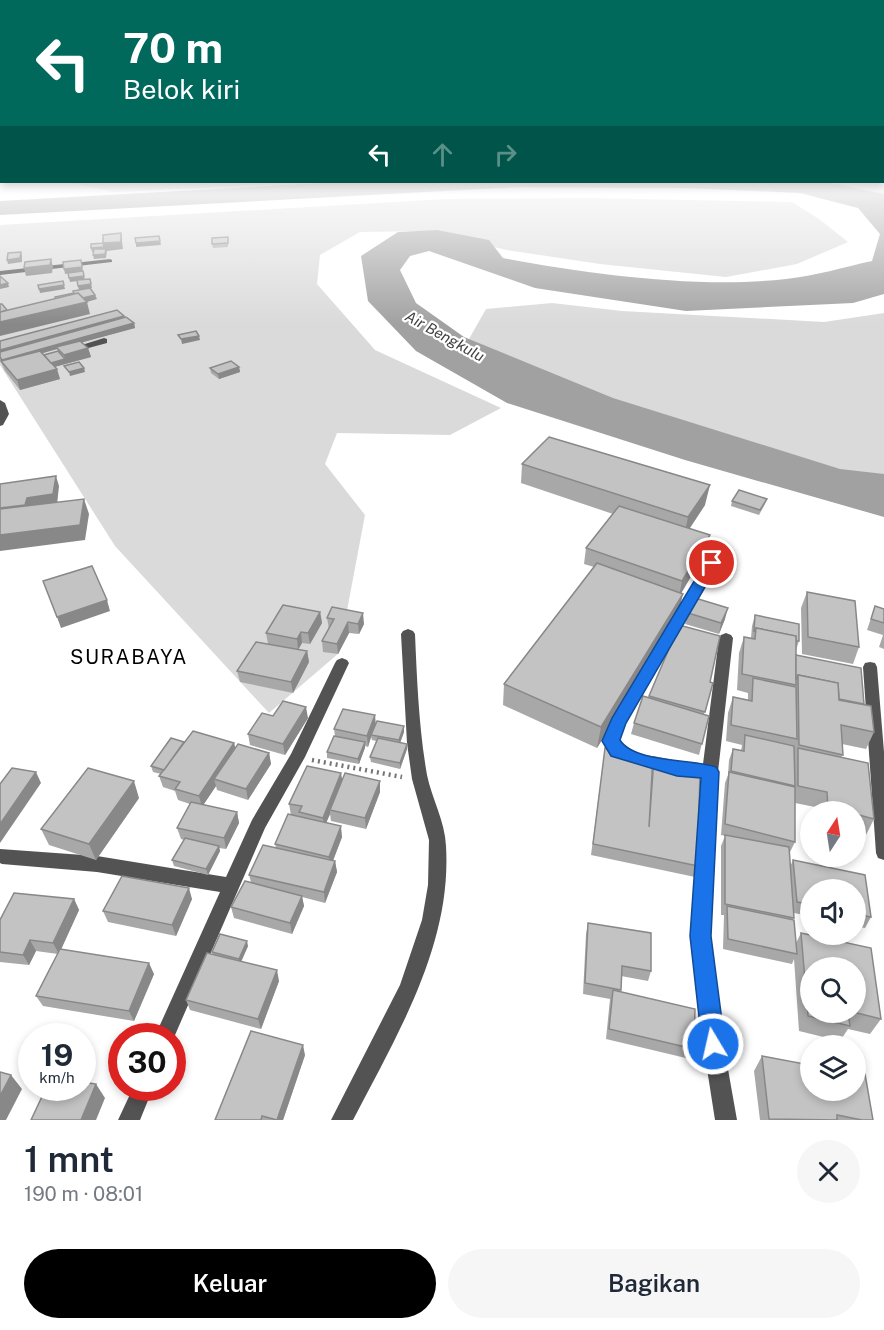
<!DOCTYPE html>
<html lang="id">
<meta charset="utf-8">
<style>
body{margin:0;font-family:"Public Sans",sans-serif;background:#f6f6f7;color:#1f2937;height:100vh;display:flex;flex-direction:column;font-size:22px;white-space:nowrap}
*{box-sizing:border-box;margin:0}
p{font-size:20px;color:#747a83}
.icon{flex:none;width:33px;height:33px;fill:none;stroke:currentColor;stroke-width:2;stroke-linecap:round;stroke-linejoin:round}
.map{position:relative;height:1120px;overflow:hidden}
.side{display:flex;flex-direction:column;background:#fff;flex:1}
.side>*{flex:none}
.guide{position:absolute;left:0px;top:0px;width:885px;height:183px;box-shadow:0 3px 9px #0003;background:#00695c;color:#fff;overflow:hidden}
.needle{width:39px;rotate:12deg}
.fabs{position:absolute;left:800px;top:801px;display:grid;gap:12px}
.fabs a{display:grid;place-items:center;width:66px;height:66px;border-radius:50%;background:#fff;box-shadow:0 3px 9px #0003;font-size:30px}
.speed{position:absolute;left:18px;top:1023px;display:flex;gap:12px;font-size:30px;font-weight:700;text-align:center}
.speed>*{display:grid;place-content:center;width:78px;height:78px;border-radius:50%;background:#fff;box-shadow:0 3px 9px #0003;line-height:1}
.speed small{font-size:15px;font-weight:400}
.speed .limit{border:9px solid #d22;background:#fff;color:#111}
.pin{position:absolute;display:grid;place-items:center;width:51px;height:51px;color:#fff;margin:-26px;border:3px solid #fff;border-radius:50%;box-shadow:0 2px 6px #0007}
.me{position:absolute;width:66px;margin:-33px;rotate:351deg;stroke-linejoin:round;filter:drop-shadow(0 0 4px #0008)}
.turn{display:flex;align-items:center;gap:21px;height:126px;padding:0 24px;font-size:27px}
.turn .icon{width:78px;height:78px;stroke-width:2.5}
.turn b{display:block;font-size:42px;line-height:51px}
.lanes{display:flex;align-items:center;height:57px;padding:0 24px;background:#0003;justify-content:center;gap:30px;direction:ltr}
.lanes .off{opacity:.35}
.round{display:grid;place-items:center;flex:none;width:63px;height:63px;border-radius:32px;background:#f6f6f7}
.headline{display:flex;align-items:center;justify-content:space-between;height:102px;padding:0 24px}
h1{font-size:36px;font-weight:600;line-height:45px}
.button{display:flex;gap:12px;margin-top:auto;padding:12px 24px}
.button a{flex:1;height:69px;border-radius:36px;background:#000;color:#fff;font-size:24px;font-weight:600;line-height:69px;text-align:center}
.button a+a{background:#f6f6f7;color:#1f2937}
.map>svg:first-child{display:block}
.green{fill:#dadada}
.water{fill:#a1a1a1}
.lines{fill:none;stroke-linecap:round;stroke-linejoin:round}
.path{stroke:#757575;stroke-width:4.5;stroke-dasharray:2 4;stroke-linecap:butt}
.service{fill:#535353;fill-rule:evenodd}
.minor{fill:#535353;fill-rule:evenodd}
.wall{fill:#a8a8a8;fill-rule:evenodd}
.shaded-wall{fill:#888}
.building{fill:#c3c3c3;stroke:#888;stroke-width:1.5}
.route{fill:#1a73e8;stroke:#114b97;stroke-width:1.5}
.labels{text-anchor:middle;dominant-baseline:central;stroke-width:4.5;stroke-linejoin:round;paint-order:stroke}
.far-water-label{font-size:15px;font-style:italic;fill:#424242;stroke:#fff}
.quarter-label{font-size:20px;letter-spacing:1.5px;fill:#000;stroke:#fff}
</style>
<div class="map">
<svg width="884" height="1120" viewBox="0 0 884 1120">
<rect width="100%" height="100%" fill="#fff"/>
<g class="green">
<path d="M884,168V201L798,182H884Z"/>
<path d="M68,182H342L114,192Z"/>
<path d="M588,198L792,202L819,219L848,242L797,264L726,277L600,264L507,250L424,231L360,232L320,255L317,284L375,350L501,408L450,435L337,433L325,464L365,515L339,653L269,713L115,546L0,365V225L446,199Z"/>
<path d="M552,303L622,311L824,322L884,313V482L661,419L511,363L469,339L486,309Z"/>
</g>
<path class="water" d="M339,182H826L884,194V294L853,303L686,311L535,288L429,251L410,256L400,270L416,303L464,337L613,398L840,469L884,474V517L685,460L507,403L416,351L368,301L361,256L398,232L437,230L489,240L503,258C589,274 699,289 786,279C815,276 844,267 872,261L880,234L858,208L800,193L688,188L518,187L0,215V201Z"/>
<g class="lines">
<path class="path" d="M312,760L402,777"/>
<g class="service">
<path d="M104,338L107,339V343L70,353L66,350Z"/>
<path d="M0,400L5,403L9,414L3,425L0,426Z"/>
</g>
<g class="minor">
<path d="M110,259L112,260V262L0,275V271Z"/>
<path d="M712,559L718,563L618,735L619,743L635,752L638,756L635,760C619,766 604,750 604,735L706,563Z"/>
<path d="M408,629L413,631L415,634C417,681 419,729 427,775C432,799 445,821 446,846C452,945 397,1035 353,1120H331L400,985L422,920L428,885L429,840L412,779L407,743L401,634L403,631Z"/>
<path d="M726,633L731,635L733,638L718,772L709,936L720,1024L737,1120H715L700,1024L691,936L702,772L719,638L721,635Z"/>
<path d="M342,658L347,660L349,663L305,757L265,828L172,1042V1036H155L220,892L97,872L2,864L0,863V849L97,856L226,877L252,820L291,754L335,663L337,660Z"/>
<path d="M870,662L875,663L877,667L884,752V860L878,858L876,853L863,667L865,663Z"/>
<path d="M133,1088H153L140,1120H118Z"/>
</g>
</g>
<g class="wall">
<path d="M228,237V247L213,248L212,244Z"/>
<path d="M124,316V318L134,323L135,328L82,342L88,348L91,357L55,367L60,379L20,390L5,371L0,360V341ZM57,349L58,351L44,355L43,353Z"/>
<path d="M239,367L240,372L219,379L211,373L210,368Z"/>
<path d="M522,464L705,505L689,529L706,551L681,593L678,615L597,748L503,705L504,684L594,567L584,564L586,548L613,514L521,483Z"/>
<path d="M767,499L765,504L759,515L731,506L732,501Z"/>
<path d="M807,592L859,647L853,664L802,654L801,608Z"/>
<path d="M875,606L884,609V649L879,647L883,635L867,630Z"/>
<path d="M320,612L322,623L310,644L302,643L298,650L307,651L309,662L293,693L240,682L237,671L268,644L266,633Z"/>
<path d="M688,613L725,619L719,634L685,624Z"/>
<path d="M755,615L799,624V641L796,650V655L861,668L864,705L871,706L874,732L866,749L842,744L843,755L841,757L868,763L874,819L866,835L855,833V812H820V808L795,803V842L790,852H789L790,867L793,860L865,875L871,917L865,928L855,926V890H810V916L794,913L793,920H794L796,943L801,933L871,948L881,1019L870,1034L848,1029L840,1041L799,1031L794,959L792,964L723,949L724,915H721V846L725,836L721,835L725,783L728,775L729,760L733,749L741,751L742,745L726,741L728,713L733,697L748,700V693L737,690L739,653L744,637L751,638L752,626ZM810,968H855V1012H810Z"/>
<path d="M327,618L364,624L359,634L349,633L338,654L323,652L322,641L329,629Z"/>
<path d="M710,682L713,683L704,714L709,716L699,755L631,734L634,723L649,696Z"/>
<path d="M273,716L308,718L285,755L250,745L248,734Z"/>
<path d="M376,724L404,726V732L400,743L407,749L400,769L371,762L370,757L376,741L372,740L371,737L368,747L365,746L359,764L327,758V752L335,736L334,729Z"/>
<path d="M184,742L234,743L235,748L269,753L271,764L248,800L217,790L216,786L203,805L237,812L239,823L226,849L219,848L220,851L208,875L174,866L172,860L184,840L181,839L177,828L190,804L178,800L175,791L163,787L159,776L161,774L153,772L151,766Z"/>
<path d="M605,748L652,764L654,757L698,866L695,877L591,855Z"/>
<path d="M342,781L380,792L366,829L331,821L330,814L326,823L342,837L333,861H335L337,872L325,903L302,897L304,906L292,934L234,918L231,907L251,882L249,875L276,848L275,844L300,817L291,815L289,804Z"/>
<path d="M139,798L96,860L49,845L41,829Z"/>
<path d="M74,899L79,910L61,949L154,974L134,1021L43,1006L36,996L58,954L36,951L29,965L0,962V920Z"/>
<path d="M192,899L176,936L108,922L103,911Z"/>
<path d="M588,923L651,971L648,981L621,976L620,992L694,1049L690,1059L606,1039L610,999L583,994L586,934Z"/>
<path d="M248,946L241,962L279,981L261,1029L190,1010L186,1000L213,955L212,952Z"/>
<path d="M305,1055L283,1120H215Z"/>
<path d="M762,1056L873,1120H760L754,1071Z"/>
</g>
<g class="shaded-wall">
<path d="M121,233L123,249L107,251L106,258L94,259L93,255L106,251L92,252L91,248L103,243Z"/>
<path d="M160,241L161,245L136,247V243Z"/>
<path d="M21,252L22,256V262L8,264L7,260Z"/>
<path d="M51,259L53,267L52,273L26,276L24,268Z"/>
<path d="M81,260L83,271L65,274L64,269Z"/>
<path d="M84,276L85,280L70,282L69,278Z"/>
<path d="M8,283L9,287L0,289V285Z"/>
<path d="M91,284L92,288L79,290L78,286Z"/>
<path d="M64,285L65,289L40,293L39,289Z"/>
<path d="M95,295L97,299L80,304L87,302L90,314L0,336V322L60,304Z"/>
<path d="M124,316L125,321L0,355V350Z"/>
<path d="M134,323L135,328L58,349L56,347L57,349L4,364L2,360Z"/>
<path d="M199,336L200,340L182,344L181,339Z"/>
<path d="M88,348L91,357L50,368L49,364L65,359L64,355Z"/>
<path d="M239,367L240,372L219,379L218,374Z"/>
<path d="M84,368L85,372L70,376L69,372Z"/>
<path d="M57,369L60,379L20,390L17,380Z"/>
<path d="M56,476L59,486L57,505L0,508L27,498Z"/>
<path d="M710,485L705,505L684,537L688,517Z"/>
<path d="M84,499L89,514L85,540L0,551V535Z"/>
<path d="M710,535L706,551L679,597L682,581Z"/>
<path d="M683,594L678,615L597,748L601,727Z"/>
<path d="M107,600L110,611L61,628L57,617Z"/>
<path d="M728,608L725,619L719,634L721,623Z"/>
<path d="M320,612L322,623L310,644L308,633Z"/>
<path d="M363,613L364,624L359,634L358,624Z"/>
<path d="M348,622L349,633L338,654L337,644Z"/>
<path d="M301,632L302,643L298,650L297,639Z"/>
<path d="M307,651L309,662L293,693L291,682Z"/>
<path d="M306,707L308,718L285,755L283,744Z"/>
<path d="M375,715L376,726L371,735V737L368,747L367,736Z"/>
<path d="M404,726V732L399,746V740Z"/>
<path d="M365,742V748L359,764L358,759Z"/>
<path d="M234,743L237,754L214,779L216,786L202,807L199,796Z"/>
<path d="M407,744V749L400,769V763Z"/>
<path d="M269,753L271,764L248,800L246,789Z"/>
<path d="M36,772L41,783L0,843V824Z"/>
<path d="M341,773L343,784L330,810V814L324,828L323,818Z"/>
<path d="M134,781L139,798L96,860L89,844Z"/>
<path d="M380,781V792L366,829L365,818Z"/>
<path d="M237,812L239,823L226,849L224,838Z"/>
<path d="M341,826L342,837L330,868L329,857Z"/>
<path d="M219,846L220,851L208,875L206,869Z"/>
<path d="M335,861L337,872L325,903L324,892Z"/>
<path d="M189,888L192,899L176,936L172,925Z"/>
<path d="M302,896L304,906L292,934L290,923Z"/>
<path d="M74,899L79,910L59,954L53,943Z"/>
<path d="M30,940L36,951L29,965L23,955Z"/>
<path d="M247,941L248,946L240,964L239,959Z"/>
<path d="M149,963L154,974L134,1021L129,1011Z"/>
<path d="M277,970L279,981L261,1029L258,1019Z"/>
<path d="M303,1045L305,1055L283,1120H277Z"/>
<path d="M11,1075L22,1089L6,1120H0V1096Z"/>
<path d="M96,1084L105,1098L96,1120H81Z"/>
</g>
<g class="building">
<path d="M121,233V242L103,243V235Z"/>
<path d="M159,236L160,241L136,243L135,238Z"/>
<path d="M228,237V243L212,244V238Z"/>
<path d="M103,243L104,247L91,248V244L104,243Z"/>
<path d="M94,249H106L105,254L93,255Z"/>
<path d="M21,252L20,258L7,260L8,253Z"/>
<path d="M51,259L50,265L24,268L25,262Z"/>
<path d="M81,260L82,267L64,269L63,262Z"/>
<path d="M83,271L84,276L69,278L68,273Z"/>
<path d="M0,276L8,283L0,285Z"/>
<path d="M90,279L91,284L78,286L77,280Z"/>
<path d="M63,281L64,285L39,289L38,285Z"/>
<path d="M90,288L95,295L83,298L78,293L56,299L55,297L74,293L73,291Z"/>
<path d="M78,293L87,302L0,322V312Z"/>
<path d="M0,304H2L7,310L0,312Z"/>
<path d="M117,310L124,316L0,350V341Z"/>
<path d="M126,317L134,323L2,360L0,357V352Z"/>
<path d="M196,331L199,336L181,339L178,335Z"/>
<path d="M80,341L88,348L64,355L56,347Z"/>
<path d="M40,351L57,369L17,380L1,361Z"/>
<path d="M58,351L65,359L51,363L44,355Z"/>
<path d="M231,361L239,367L218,374L210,368Z"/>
<path d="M79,362L84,368L69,372L64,366Z"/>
<path d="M549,437L710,485L688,517L522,464Z"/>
<path d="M56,476L53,494L27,498L25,505L0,508V484Z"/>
<path d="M739,490L767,499L760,510L732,501Z"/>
<path d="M84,499L80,525L0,535V509Z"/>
<path d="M619,506L710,535L682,581L586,548Z"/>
<path d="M597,563L683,594L601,727L504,684Z"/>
<path d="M92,566L107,600L57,617L43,581Z"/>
<path d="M807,592L855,601L859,647L808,637Z"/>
<path d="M695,598L728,608L721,623L688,613Z"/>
<path d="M283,605L320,612L308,633L301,632L297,639L266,633Z"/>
<path d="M875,606L884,609V623L871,619Z"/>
<path d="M332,607L363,613L358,624L348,622L337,644L322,641L334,619L327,618Z"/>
<path d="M755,615L799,624V641H796V636L756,628L754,632Z"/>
<path d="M679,625L720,636L710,682L713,683L705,712L649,696Z"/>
<path d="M756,628L796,636V685L742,674L744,637L755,639Z"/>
<path d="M256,642L307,651L291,682L237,671Z"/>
<path d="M796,655L861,668L864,704L839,699L838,683L798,675L797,679H796Z"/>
<path d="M798,675L838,683L839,700L871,706L874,732L841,725L843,755L799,745Z"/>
<path d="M753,678L796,687L797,739L731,725L733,697L752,701Z"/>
<path d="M643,696L709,716L702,744L634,723Z"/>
<path d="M283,701L306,707L283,744L248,734L262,713L273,716Z"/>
<path d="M343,709L375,715L367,736L334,729Z"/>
<path d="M377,721L404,726L399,740L371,735Z"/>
<path d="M193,731L234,743L199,796L175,789L180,782L159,776Z"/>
<path d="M745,735L794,746L795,786L731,771L733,749L744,751Z"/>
<path d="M334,736L365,742L358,759L327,752Z"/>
<path d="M171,738L184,742L164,770L151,766Z"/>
<path d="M378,738L407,744L400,763L370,757Z"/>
<path d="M238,744L269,753L246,789L214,779Z"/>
<path d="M605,748L653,757L649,827L654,757L700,766L698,866L593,844Z"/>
<path d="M798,748L868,763L874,819L855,814V812H842L828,808L827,792L798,786Z"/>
<path d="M307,766L341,773L323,818L299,812L302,806L289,804Z"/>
<path d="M12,768L36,772L0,824V784Z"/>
<path d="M88,768L134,781L89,844L41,829Z"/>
<path d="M729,772L795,787V842L725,824Z"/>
<path d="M345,773L380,781L365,818L330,810Z"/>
<path d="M191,802L237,812L224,838L177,828Z"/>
<path d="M288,814L341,826L329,857L275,844Z"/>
<path d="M725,835L789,847L794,918L725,904Z"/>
<path d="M185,838L219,846L206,869L172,860Z"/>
<path d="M263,845L335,861L324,892L249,875Z"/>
<path d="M793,860L865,875L871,917L855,914V890H810V904L797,902Z"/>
<path d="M122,876L189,888L172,925L103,911Z"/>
<path d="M245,881L302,896L290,923L231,907Z"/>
<path d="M14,893L74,899L53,943L30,940L23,955L0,952V920Z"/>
<path d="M727,906L794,920L797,954L728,939Z"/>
<path d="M588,923L651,933V971L622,966L621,990L585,983Z"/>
<path d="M801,933L871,948L881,1019L853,1012H855V968H810V1012H848L850,1026L808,1016Z"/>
<path d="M220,934L247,941L239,959L212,952Z"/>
<path d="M60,949L149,963L129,1011L36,996Z"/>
<path d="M207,953L277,970L258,1019L186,1000Z"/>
<path d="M613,990L695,1009L694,1049L609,1029Z"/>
<path d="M251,1031L303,1045L277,1120L262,1116L261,1120H215Z"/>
<path d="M762,1056L810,1065V1090H855V1072L865,1074L873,1120H862L837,1115V1120L769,1119Z"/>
<path d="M0,1072L11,1075L0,1096Z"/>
<path d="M82,1082L96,1084L81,1120H31L46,1088H82Z"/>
</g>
<linearGradient id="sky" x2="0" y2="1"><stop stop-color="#8baccc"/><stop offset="0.52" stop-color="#fff"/><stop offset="1" stop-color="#fff" stop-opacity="0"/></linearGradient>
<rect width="884" height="325" fill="url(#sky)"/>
<path class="route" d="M712,559L719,563L626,723L620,740C634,763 693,759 716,767L719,772L711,936L725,1044L721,1052L713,1055L705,1052L702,1044L690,936L701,778L677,776L611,756L602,741L612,718L705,563Z"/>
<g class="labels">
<g class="far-water-label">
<text transform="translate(445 336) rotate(29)">Air Bengkulu</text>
</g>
<g class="quarter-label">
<text x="129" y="657">SURABAYA</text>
</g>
</g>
</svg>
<div class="fabs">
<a><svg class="needle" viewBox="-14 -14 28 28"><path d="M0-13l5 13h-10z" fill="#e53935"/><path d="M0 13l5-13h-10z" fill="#747a83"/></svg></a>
<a><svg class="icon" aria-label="sound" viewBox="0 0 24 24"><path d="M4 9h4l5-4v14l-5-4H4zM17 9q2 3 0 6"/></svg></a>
<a><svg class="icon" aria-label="search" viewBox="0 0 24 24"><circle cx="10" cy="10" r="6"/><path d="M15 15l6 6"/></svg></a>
<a><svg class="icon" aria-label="layers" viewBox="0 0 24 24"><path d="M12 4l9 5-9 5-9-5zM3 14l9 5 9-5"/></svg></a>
</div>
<div class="speed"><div>19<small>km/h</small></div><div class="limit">30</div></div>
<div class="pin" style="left:712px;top:563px;background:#d93025"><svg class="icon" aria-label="arrive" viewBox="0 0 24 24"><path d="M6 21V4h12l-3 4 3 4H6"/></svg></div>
<svg class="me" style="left:713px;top:1044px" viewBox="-20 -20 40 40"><circle r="17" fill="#1a73e8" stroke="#fff" stroke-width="3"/><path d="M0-11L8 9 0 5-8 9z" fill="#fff"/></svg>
<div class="guide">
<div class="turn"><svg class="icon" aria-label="left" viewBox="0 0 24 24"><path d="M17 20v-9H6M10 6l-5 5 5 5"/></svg><div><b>70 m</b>Belok kiri</div></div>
<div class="lanes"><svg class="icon" aria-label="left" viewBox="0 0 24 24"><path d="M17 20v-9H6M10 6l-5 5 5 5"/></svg><svg class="icon off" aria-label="ahead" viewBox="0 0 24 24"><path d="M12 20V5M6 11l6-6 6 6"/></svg><svg class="icon off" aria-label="right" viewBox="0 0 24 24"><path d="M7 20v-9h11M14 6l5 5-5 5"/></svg></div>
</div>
</div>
<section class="side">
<div class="headline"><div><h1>1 mnt</h1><p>190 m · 08:01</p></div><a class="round"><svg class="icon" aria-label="close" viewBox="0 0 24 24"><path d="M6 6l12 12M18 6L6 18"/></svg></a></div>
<div class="button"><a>Keluar</a><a>Bagikan</a></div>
</section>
